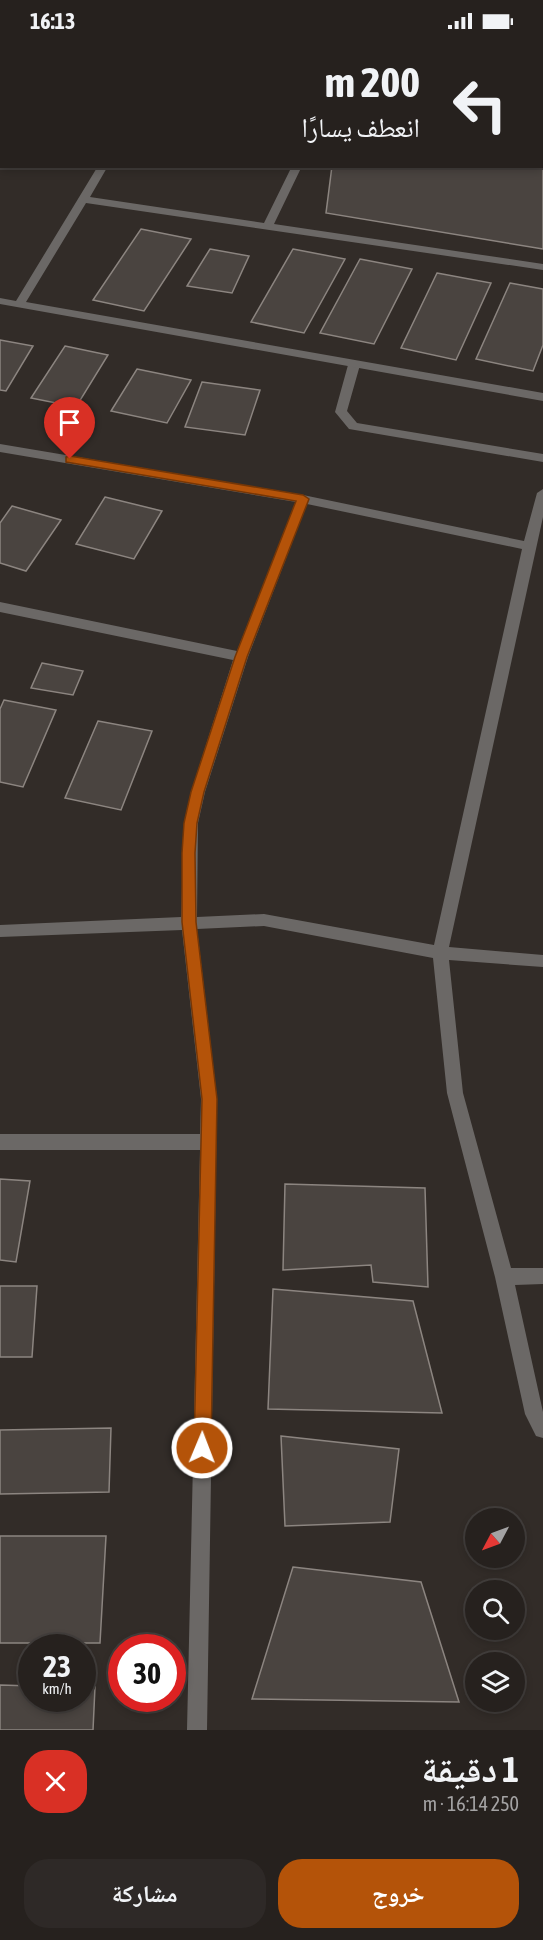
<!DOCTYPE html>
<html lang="ar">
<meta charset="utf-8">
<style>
body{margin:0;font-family:"Asap Condensed","Noto Naskh Arabic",sans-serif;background:#2e2927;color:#f1f3f6;direction:rtl;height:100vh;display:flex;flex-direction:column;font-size:22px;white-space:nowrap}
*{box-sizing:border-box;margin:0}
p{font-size:20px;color:#a4a3a4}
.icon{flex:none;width:33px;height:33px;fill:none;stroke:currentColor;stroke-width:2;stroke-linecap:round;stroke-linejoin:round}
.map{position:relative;height:1688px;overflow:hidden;direction:ltr}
.panel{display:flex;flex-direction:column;background:#26211e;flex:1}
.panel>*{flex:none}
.hud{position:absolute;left:0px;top:0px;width:543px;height:126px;box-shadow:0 3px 9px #0003,0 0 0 2px #423e3c;direction:rtl;background:#26211e;color:#f1f3f6;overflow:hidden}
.needle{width:39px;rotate:229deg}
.controls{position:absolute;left:465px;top:1466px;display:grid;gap:12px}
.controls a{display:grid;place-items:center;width:60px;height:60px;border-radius:50%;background:#26211e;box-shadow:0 3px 9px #0003,0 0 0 2px #423e3c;font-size:30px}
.speed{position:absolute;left:18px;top:1592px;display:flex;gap:12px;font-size:30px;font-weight:700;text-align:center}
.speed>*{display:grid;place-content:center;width:78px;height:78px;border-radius:50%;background:#26211e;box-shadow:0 3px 9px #0003,0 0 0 2px #423e3c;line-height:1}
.speed small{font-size:15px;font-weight:400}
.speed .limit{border:9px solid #d22;background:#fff;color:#111}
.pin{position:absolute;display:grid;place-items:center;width:51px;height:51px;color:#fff;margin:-62px -26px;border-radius:50% 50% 50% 0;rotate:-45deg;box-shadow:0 0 6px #0007}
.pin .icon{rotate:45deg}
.me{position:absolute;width:66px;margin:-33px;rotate:1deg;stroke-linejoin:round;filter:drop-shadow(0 0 4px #0008)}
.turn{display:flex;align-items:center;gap:21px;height:126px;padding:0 24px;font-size:27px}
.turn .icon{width:78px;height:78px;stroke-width:2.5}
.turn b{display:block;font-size:42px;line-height:51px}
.round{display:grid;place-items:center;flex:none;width:63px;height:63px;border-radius:24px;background:#2e2927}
.overview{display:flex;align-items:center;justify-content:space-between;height:102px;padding:0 24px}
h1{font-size:36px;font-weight:700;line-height:45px}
.cta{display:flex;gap:12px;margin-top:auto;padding:12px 24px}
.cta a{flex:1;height:69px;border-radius:24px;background:#b45309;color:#fff;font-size:24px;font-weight:700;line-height:69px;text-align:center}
.cta a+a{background:#2e2927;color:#f1f3f6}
.status{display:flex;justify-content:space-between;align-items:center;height:42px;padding:0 30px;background:#26211e;direction:ltr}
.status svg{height:16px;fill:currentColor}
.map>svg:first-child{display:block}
.building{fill:#4a4440;stroke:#8c8580;stroke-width:1.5}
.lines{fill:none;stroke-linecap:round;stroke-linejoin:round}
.service{fill:#6b6866;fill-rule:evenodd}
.minor{fill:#6b6866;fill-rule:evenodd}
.route{fill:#b45309;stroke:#753606;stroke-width:1.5}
</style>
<div class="status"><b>16:13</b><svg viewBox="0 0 49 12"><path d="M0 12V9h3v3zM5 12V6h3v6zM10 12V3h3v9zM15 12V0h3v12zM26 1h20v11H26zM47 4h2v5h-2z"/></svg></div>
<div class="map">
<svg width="543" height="1688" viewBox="0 0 543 1688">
<rect width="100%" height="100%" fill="#322c28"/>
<g class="building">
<path d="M212,0H373L383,2H211Z"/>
<path d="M2,24V87H0Z"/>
<rect x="542" y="26" width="1" height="69"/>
<path d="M332,124H543V207L326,171Z"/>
<path d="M141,187L191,197L144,269L93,258Z"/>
<path d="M210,207L249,214L232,251L187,244Z"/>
<path d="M293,207L345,217L304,291L251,280Z"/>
<path d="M360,217L412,227L374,302L320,291Z"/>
<path d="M437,231L491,241L456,318L401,306Z"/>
<path d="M510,241L543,247V303L533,329L476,317Z"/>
<path d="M0,298L33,304L6,349L0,348Z"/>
<path d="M65,304L108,313L76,365L31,356Z"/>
<path d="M137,327L191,338L167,381L111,369Z"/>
<path d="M202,340L260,348L245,393L185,385Z"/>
<path d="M105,455L162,469L134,517L76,502Z"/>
<path d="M12,464L61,478L26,529L0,521V481Z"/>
<path d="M42,621L83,629L73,653L31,646Z"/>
<path d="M4,658L56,668L23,745L0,740V667Z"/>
<path d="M98,679L152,689L121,768L65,756Z"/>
<path d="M0,1137L30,1139L16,1220L0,1218Z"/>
<path d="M285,1142L425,1146L428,1245L373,1240L371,1223L283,1228Z"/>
<path d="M0,1244H37L32,1315H0Z"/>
<path d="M273,1247L413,1259L442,1371L268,1367Z"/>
<path d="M111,1386L109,1450L0,1452V1388Z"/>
<path d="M281,1394L399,1407L390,1480L285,1484Z"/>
<path d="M0,1494H106L100,1601H0Z"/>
<path d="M293,1525L421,1540L459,1660L252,1657Z"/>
<path d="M0,1643L32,1644V1656H82V1644L95,1645L93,1688H0Z"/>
</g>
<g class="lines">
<path class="service" d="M354,319L360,323L347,369L357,381L543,412V420L349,387L335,370L348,323Z"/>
<g class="minor">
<path d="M174,0H184L174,2Z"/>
<path d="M452,0H470L471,2H453Z"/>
<rect x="542" y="9" width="1" height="6"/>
<rect x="542" y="103" width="1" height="6"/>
<path d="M98,124H108L90,155L264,181L292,124H302L274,182L543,222V228L86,161L26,260L543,351V359L0,262V256L16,259Z"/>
<path d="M0,402L303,453L524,499L537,451L543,447V475L449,905L543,913V925L449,918L463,1051L511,1226H543V1242L515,1243L543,1370V1396L536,1394L525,1372L495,1235L447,1051L433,916L264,884L197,887L217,1057L207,1688H187L200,1108H0V1092H200L201,1057L182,888L0,895V883L181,875L184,781L191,750L233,618L0,570V560L237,609L296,460L0,410ZM307,462L522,507L434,903L264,872L197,875L198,781L205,750L248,615Z"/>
</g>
</g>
<path class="route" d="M70,414L303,453L309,457L247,615L204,750L197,781L195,811L196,880L217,1057L211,1406L208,1412L202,1414L196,1412L194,1406L202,1057L182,880V811L184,781L191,750L235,615L296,459L66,420V415Z"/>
</svg>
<div class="controls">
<a><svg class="needle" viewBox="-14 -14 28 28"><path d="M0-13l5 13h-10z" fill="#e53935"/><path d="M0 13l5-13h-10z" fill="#a4a3a4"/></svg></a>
<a><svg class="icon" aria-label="search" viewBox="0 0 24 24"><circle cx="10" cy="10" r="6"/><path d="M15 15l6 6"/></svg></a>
<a><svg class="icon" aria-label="layers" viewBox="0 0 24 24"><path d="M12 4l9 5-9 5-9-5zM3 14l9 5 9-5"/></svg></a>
</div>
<div class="speed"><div>23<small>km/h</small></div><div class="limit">30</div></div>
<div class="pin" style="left:70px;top:417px;background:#d93025"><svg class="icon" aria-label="arrive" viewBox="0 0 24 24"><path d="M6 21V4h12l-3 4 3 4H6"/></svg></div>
<svg class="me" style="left:202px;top:1406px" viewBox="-20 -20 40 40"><circle r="17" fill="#b45309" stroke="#fff" stroke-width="3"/><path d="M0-11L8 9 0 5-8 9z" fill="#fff"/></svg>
<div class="hud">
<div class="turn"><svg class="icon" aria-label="left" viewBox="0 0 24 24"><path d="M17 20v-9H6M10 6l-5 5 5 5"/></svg><div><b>200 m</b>انعطف يسارًا</div></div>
</div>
</div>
<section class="panel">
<div class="overview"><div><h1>1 دقيقة</h1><p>250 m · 16:14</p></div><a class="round" style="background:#d93025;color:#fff"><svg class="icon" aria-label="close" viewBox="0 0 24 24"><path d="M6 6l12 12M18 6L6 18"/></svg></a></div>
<div class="cta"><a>خروج</a><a>مشاركة</a></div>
</section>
